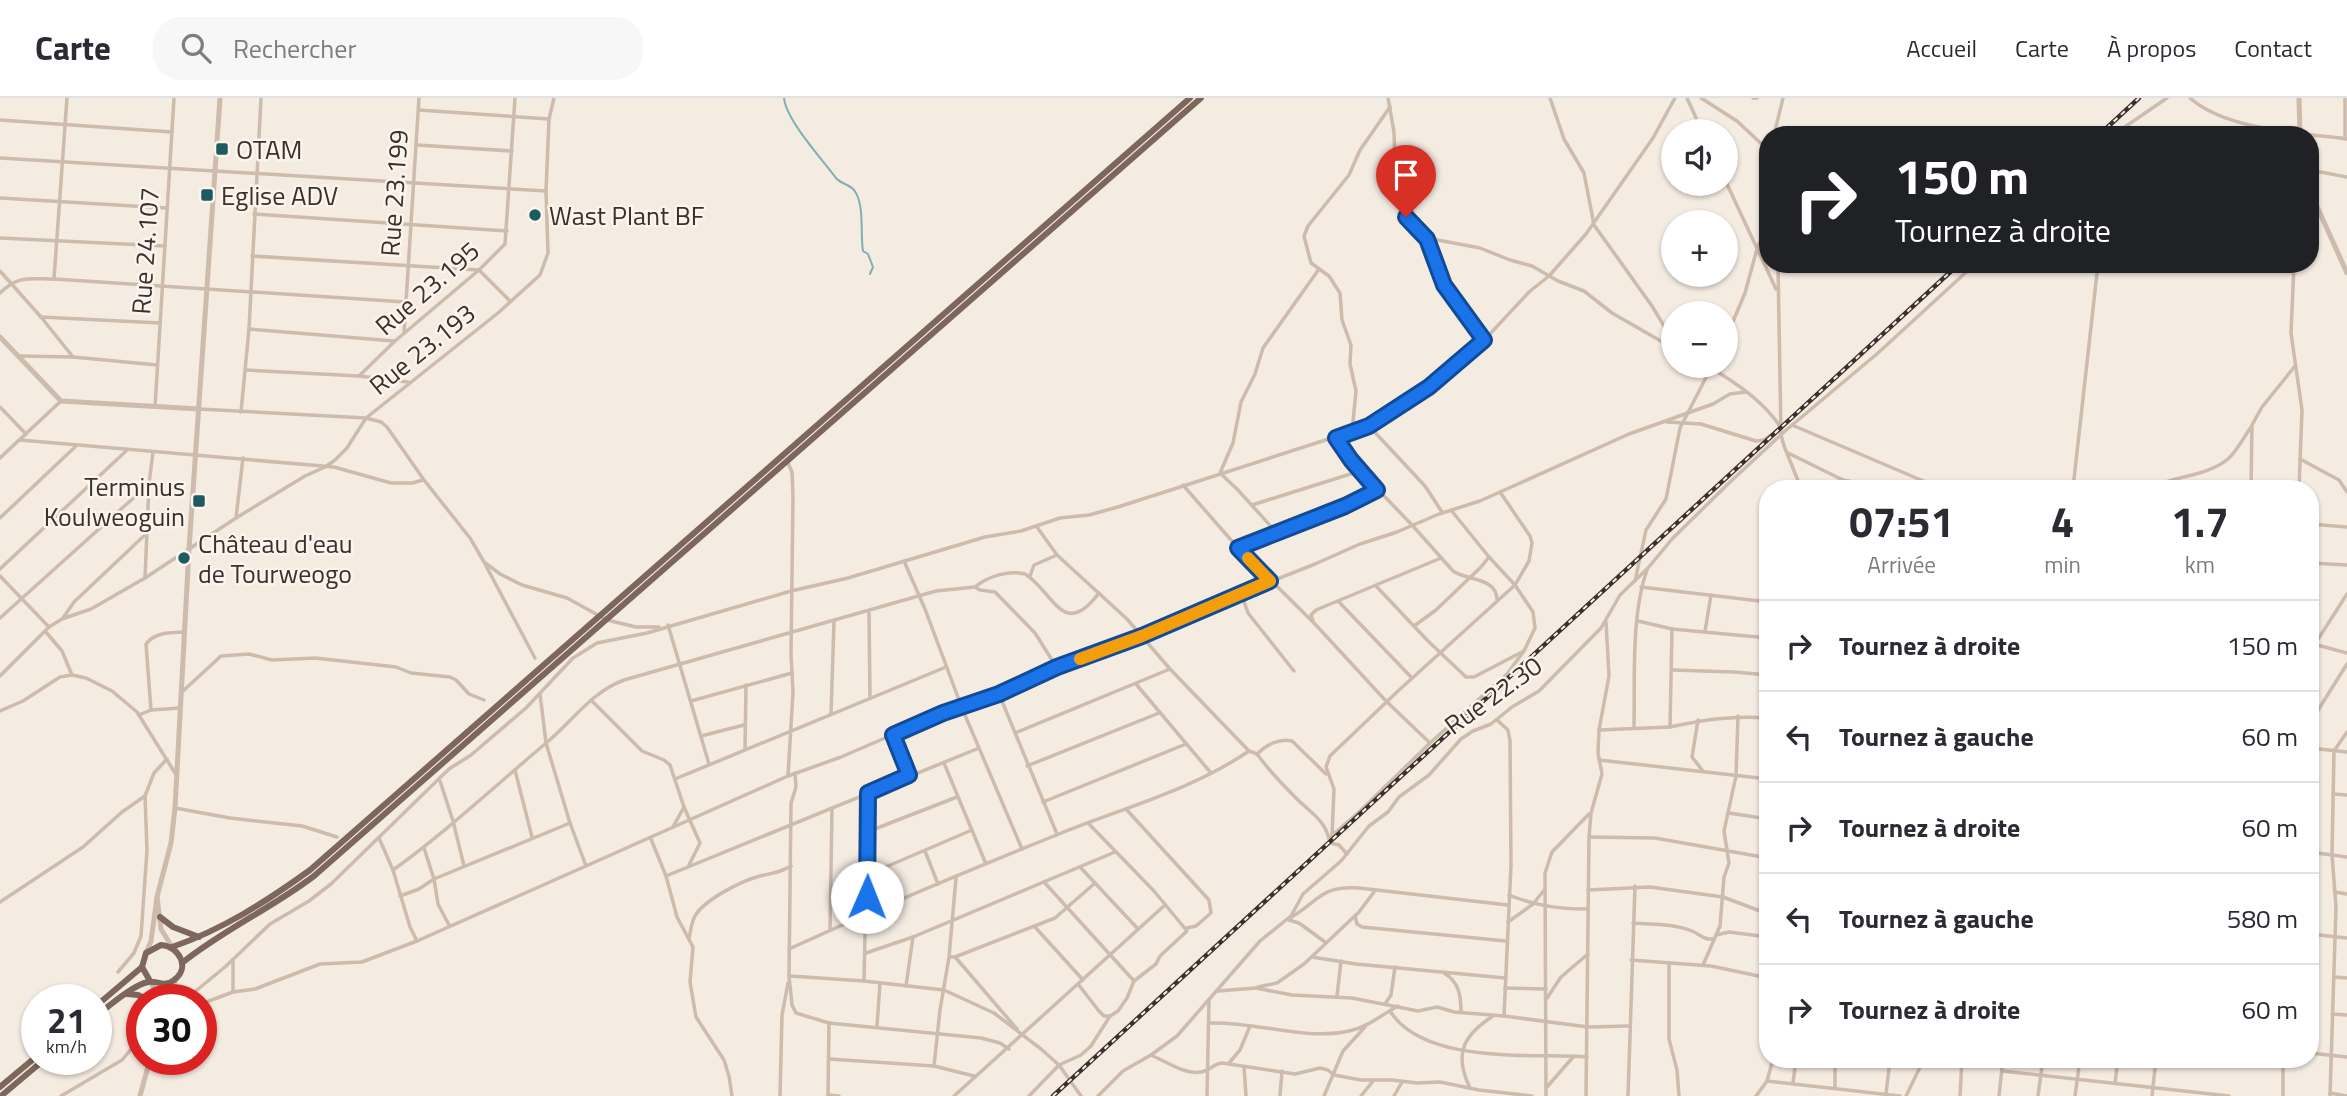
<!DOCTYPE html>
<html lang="fr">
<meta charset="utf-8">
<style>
body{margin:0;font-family:"Titillium Web",sans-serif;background:#f7f7f7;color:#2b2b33;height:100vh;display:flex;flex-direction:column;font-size:26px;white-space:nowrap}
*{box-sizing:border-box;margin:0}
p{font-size:23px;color:#7c7c81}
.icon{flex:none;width:38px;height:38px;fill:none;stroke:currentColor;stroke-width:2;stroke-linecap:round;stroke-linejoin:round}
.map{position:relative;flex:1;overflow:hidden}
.drawer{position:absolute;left:1759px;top:382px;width:560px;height:588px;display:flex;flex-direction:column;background:#fff;border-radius:28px;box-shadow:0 2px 5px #0004}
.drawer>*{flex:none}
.hud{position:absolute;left:1759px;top:28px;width:560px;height:147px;border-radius:28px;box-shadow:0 2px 5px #0004;background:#202124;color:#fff;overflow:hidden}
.tools{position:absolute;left:1661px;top:21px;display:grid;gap:14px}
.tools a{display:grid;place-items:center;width:77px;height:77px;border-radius:50%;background:#fff;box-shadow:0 2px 5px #0004;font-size:35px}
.speed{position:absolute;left:21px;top:886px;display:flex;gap:14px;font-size:35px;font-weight:700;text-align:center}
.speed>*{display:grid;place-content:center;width:91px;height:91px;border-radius:50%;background:#fff;box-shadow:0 2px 5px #0004;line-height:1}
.speed small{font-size:18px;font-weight:400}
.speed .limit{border:10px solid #d22;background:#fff;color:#111}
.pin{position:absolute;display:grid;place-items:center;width:60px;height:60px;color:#fff;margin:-72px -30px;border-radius:50% 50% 50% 0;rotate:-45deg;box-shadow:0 0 7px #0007}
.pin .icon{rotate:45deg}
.me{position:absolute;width:77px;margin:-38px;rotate:1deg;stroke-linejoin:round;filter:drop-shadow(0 0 5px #0008)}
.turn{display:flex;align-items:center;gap:24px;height:147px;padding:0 21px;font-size:32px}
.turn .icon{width:91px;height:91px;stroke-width:2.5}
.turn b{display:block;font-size:49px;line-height:60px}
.eta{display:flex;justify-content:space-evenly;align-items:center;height:119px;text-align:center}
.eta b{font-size:42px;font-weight:700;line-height:49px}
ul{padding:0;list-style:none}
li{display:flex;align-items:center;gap:21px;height:91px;padding:0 21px;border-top:2px solid #e1e1e2}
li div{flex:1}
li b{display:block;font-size:26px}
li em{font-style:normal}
header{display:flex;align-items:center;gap:42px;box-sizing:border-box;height:98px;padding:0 35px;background:#fff;border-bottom:2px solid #e1e1e2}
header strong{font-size:33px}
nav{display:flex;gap:38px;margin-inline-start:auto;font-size:24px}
.search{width:490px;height:63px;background:#f7f7f7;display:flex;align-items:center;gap:18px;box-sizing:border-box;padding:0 24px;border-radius:28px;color:#7c7c81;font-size:26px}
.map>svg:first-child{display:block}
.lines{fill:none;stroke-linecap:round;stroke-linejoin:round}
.stream{stroke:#7fb0b2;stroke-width:2}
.minor{stroke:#cdbbac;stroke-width:3.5}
.tertiary{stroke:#cdbbac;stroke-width:5}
.primary{stroke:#7d675c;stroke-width:6}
.rail-casing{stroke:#3b302b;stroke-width:4.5}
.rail{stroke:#fbf5ee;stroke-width:2;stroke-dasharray:5;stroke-linecap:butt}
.route-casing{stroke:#114b97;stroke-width:18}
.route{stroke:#1a73e8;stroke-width:12}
.slow{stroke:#f59e0b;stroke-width:12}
.poi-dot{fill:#1f5a5e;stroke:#fbf5ee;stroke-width:2.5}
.labels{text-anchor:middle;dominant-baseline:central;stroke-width:5;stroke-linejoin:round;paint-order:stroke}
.poi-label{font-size:26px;fill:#3b302b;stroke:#fbf5ee;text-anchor:start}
.street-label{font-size:26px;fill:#3b302b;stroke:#fbf5ee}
</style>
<header>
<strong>Carte</strong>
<div class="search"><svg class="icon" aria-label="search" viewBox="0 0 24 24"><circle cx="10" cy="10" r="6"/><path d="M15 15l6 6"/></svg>Rechercher</div>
<nav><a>Accueil</a><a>Carte</a><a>À propos</a><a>Contact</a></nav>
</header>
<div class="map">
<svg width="2347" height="998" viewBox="0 0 2347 998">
<rect width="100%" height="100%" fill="#f4ebe1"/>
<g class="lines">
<path class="stream" d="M784,0C786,22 822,61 836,80C841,86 849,86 854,92C865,106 860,136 863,153L868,156L873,169L870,176"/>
<g class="minor">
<path d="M1388,0L1394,34L1396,97L1402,114L1427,140L1444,187L1484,242"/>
<path d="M1550,0L1564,41L1584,75L1594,127L1652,208L1673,243"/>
<path d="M1687,0L1702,33"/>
<path d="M1701,0L1737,23L1768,52"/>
<path d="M1753,0H1757"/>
<path d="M2190,0C2226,32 2300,35 2347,41"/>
<path d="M419,12L549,21"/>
<path d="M0,22L172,34"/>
<path d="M1774,37L1783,0"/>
<path d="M2113,37L2167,0"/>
<path d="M2345,41V0"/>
<path d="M417,47L512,53"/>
<path d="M0,60L546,93"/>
<path d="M2310,72L2347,79"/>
<path d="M1726,84L1776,191"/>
<path d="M0,100L167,110"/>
<path d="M254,116L507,133"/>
<path d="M0,140L165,148"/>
<path d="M1427,140L1480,150L1510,162L1532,168L1558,183L1584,193L1612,215L1673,250"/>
<path d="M252,158L479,172L510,203"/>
<path d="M1778,166L1781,337L1784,348L1801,390"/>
<path d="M2294,166L2291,235L2302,312L2299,390"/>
<path d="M0,173L41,219L73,259"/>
<path d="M54,181L67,0"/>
<path d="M0,195C18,177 29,181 54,181L405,204"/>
<path d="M41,219L160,225"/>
<path d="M249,231L394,243"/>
<path d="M404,235L419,0"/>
<path d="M1726,240L1745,195L1757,151L1768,125"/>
<path d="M20,258L73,259L157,267"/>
<path d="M246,272L359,278L408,284"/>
<path d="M359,278L395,243L479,172L505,146L515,0"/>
<path d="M0,309L26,336"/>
<path d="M155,309L174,0"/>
<path d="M199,311L366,320L381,324L387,329L424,382L470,440L484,464L500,476L522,487L567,500L607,522L636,529H659"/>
<path d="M241,314L249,231L261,0"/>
<path d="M1667,324L1701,326L1756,343L1764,342L1781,330C1764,303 1734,283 1707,268"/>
<path d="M1792,327L1935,388"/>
<path d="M1369,328L1425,388L1442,414"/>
<path d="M1352,334L1356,293L1350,266L1351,247L1342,222L1340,195L1329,178L1311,165L1304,138L1308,128L1349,77L1360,52L1390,9"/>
<path d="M1337,341L1360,373L1413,428L1453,473C1467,483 1496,479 1497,501"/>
<path d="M20,342L334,369L391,385H412L423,382"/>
<path d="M1788,355L1843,382L1863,386L1912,390"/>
<path d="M0,360L61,303"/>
<path d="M2300,361L2339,382L2347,394"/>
<path d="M787,363L792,374L793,398L791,556L793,594L788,678"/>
<path d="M1183,387L1238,450L1314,525L1386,603L1430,645"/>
<path d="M1842,390L1843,382"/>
<path d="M1916,390L1935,388L1939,390"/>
<path d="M2073,390L2098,166"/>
<path d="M2151,390C2175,377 2206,379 2228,361C2237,353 2244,339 2251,329"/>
<path d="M2251,390L2252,327L2262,309L2295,268"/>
<path d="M1252,407L1360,373"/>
<path d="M0,420L76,348"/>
<path d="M236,420L243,360"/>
<path d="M2310,426L2347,429"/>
<path d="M1037,429L1057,457L1127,521L1170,571L1249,653L1257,656C1268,671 1281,685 1294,698C1309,714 1326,721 1330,745L1339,747L1347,756"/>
<path d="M1277,435L1237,391L1220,375L1233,345L1241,304L1255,276L1263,250L1319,171"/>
<path d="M1238,450L1345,408L1377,392"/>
<path d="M904,463L925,511L962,610L1022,751"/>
<path d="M2310,465L2347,467"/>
<path d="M485,466L535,560"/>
<path d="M0,471L126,353"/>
<path d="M0,478L49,529"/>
<path d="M1030,478L1034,467L1057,457"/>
<path d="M145,480L149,386L153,354"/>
<path d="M1635,483L1646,432L1666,401L1680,330L1712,268"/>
<path d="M1376,488L1428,543L1466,579H1474L1522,554"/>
<path d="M975,489C988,478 1009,472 1025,476C1053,493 1063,543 1099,495"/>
<path d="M1641,489L1768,504"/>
<path d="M1241,495L1248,515L1294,573"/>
<path d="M1339,504L1412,580"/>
<path d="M869,515L870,600"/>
<path d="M0,520L149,386"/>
<path d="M63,520L74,504L147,435"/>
<path d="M1313,523L1311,517L1316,512L1441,460"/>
<path d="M1638,523L1672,531L1670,629C1703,622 1733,617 1768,620"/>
<path d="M668,527L709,666"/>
<path d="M1414,528L1436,512L1481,469L1489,459"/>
<path d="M1672,531L1768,540"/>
<path d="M45,533L62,553L72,577"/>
<path d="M1705,533L1711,497"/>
<path d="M2310,545L2347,555"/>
<path d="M2315,546L2347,496"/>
<path d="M1672,572L1734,574L1768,577"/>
<path d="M0,578L49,529L62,521L91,511L145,480L236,420L305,378L325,369L335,362L347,350L366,320L498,215L540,177L548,155L546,93L549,21L554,0"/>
<path d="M1136,586L1211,675"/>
<path d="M183,593L221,558L249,556L272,562L315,560L396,569L411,575L450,579L456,582L469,596L484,602"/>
<path d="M540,596L546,645L570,725L586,768L788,678L841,659L943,615L999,596L1057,570L1142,538L1182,519L1315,466L1360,446L1397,434L1439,416L1480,403L1629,336L1713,306L1730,296L1746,294"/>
<path d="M999,596L1057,736"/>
<path d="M591,602L642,653L664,662L670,667L684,709L700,745L689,767"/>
<path d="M691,603L792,575"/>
<path d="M151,612L146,546C155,534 169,535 184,534"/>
<path d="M0,613L23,603L60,579L72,577L86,580L112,593L137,614L175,675"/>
<path d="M831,616L834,523"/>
<path d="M139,617L151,612L180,610"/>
<path d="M1497,622L1508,632L1510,643L1511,767L1504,918"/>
<path d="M1698,622L1692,659L1702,672"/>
<path d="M2310,625L2347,566"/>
<path d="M1634,629C1635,581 1631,517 1647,472"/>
<path d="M1599,632L1670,629"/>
<path d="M1015,635L1170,571"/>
<path d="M893,637L909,677"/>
<path d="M701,638L744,627"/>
<path d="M2310,650L2347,654"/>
<path d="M745,651L746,587"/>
<path d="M1257,656C1266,647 1279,640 1292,643L1326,676"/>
<path d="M1599,662L1768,681"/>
<path d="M944,665L986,766"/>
<path d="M1027,668L1159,615"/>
<path d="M515,672L532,739"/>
<path d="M795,675L796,689L791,705L789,878L792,907L796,915L829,925L981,940L1000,945L1009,951"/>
<path d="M675,681L946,569"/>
<path d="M440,683L453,723L464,768"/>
<path d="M2333,696L2347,697"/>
<path d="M1043,704L1186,646"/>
<path d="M175,710L230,720L302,728L337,739"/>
<path d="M1126,711L1209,802L1211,815L1196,828L1187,830"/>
<path d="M1729,715L1768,721"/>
<path d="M673,729L684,709"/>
<path d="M867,734L957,699"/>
<path d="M1332,738L1334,691L1326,669L1330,658L1398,593L1515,487L1529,463L1532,445L1530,438L1500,394"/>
<path d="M1330,739L1358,715L1430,645L1507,576L1524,553L1535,530L1533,514L1515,487L1489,459L1451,412"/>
<path d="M1589,739L1655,740L1768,760"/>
<path d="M379,740L393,772L410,829L417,843L586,768"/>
<path d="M651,741L666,778L677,819L693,849L690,884L696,919L724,962L729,978L732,998"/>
<path d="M424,750L434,781L438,806L449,827"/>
<path d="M925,753L938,786"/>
<path d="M2310,754L2347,759"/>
<path d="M1080,769L1138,831"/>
<path d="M393,772C446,734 495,688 545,646C571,625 591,594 624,582L936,493L975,489L980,492L995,494L1035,535L1057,570"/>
<path d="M867,777L972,732"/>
<path d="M666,778L979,650"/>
<path d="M1044,784L1134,883"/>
<path d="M1588,792L1650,789L1723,799L1768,816"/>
<path d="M2335,794L2347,796"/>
<path d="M1509,797C1536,808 1559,811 1588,811"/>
<path d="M400,798L419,791L434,781L570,725"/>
<path d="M0,804L83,749L122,714L145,698"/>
<path d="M1355,818L1357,826L1362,829L1506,843"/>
<path d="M1290,820C1321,802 1319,788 1359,790L1508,807"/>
<path d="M1289,822L1299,825L1325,844"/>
<path d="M1508,824L1533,806L1545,791"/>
<path d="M1633,825C1652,826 1675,826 1692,833C1701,837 1704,842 1713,841"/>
<path d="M1035,829L1083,882"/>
<path d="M830,832L832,710"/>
<path d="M2310,836L2347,840"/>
<path d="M1716,837L1729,834L1768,839"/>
<path d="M689,840C691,833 691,825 695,818C704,802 741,783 760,778C773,775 779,775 791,768"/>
<path d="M789,851C878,810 969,772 1059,736C1123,710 1192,692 1249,653"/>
<path d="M866,855L913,839L1115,754"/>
<path d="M950,859H955L1055,820L1095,785"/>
<path d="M1312,859L1356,866L1505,880"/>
<path d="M956,860L1017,931"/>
<path d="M233,862V894"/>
<path d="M1631,862L1711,868L1768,880"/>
<path d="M1669,865V941L1677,972L1679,998"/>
<path d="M1703,867L1720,828L1724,779L1729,765L1724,733L1736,678L1738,618"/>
<path d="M118,874L134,855L141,838L147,752L145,698L154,675L167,661"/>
<path d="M1444,875C1459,884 1461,897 1461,914"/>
<path d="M790,878L864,883L944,892L994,915L1041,951L1059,967L1081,998"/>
<path d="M2334,879L2347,880"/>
<path d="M864,883L868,695"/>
<path d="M1078,886L1099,913L1104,918H1110L1118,913L1127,900L1134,883L1156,866L1160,858L1187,833L1154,793L1088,725"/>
<path d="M906,888L913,839"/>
<path d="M1258,889L1277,885L1304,866L1359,814L1374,794"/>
<path d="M1505,890L1546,891"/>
<path d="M1218,893L1256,890L1292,897L1352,900L1418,913L1437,909L1454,914L1504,918L1588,929L1629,928"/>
<path d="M1337,898L1341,863"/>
<path d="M1547,900L1561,879L1588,856"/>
<path d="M186,901L225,869L270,826L309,803L331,786L449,671L471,657L526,610L573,560L597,545L647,535L791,493L848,480L985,439L1021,433L1060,420L1089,417L1118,409L1369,328L1429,289L1476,251L1529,194L1549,178L1586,136L1653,40L1675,0"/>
<path d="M201,906L233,894L255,891L320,866L362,864L417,843"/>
<path d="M1385,906L1391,897L1395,869"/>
<path d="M1390,913C1424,967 1531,955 1587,959"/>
<path d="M2332,916L2347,917"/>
<path d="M1209,925C1255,923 1304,943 1349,933C1368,929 1381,917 1398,908"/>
<path d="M877,928L880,885"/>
<path d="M2310,955L2347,959"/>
<path d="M1151,957C1165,963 1185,977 1201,974C1209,973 1213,966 1222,965L1295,976L1320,970L1328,972L1334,977L1361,982H1392L1417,985L1440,984L1479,992L1532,998"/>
<path d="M829,961L934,968L974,978"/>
<path d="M1229,965L1240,952L1250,928"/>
<path d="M934,968L940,912L949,859L956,780"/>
<path d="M1244,969L1246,998"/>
<path d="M2002,973L2229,998"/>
<path d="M1767,983L1900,998"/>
<path d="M1793,985L1796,961"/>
<path d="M2115,985L2118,961"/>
<path d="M1470,990C1454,957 1462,938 1493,918"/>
<path d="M1546,990L1574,958"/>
<path d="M1835,990V961"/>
<path d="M2330,995L2347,998"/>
<path d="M1886,996L1890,961"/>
<path d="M828,997L839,998"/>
<path d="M61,998L122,962L142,938"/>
<path d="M780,998L782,917L788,885"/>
<path d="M828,998L829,925"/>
<path d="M954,998L1165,807"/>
<path d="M1029,998L1059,967L1081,957L1091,948L1110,918"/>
<path d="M1098,998L1123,973L1151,957L1177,938L1260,843L1291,818L1303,796L1341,763L1369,728L1388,714L1399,699L1429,677L1461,641L1473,633L1491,626L1512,609L1539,593L1601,530L1620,497L1648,470L1672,441L1729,385L1785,333L1878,255L1975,166"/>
<path d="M1207,998L1209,902"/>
<path d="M1280,998L1282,973"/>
<path d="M1324,998L1343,953L1365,929"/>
<path d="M1361,998L1373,983"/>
<path d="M1394,998L1402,984"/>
<path d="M1546,998L1545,775L1552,754L1589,716"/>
<path d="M1586,998L1589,739L1591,715L1602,676L1598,655L1599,632L1609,578L1606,524"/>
<path d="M1628,998L1635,788"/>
<path d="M1756,998L1767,983L1773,961"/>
<path d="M1906,998L1924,961"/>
<path d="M1960,998L1962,961"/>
<path d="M1999,998L2003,961"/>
<path d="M2038,998L2043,961"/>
<path d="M2075,998L2080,961"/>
<path d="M2152,998L2156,961"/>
<path d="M2283,998V961"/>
<path d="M2330,998L2336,809L2332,757L2334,653L2347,634"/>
</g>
<g class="tertiary">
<path d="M2299,0L2300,37"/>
<path d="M2310,93L2347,175"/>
<path d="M0,239L61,303L199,311"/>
<path d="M157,799L171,745L175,710L189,451L220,0"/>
<path d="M146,855L151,843L157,799L161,831L172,849"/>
<path d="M150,883L160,901"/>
<path d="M168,901L176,881"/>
<path d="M140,998L150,961"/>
</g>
<g class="primary">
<path d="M160,819L173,829L199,839"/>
<path d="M172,849C222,832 267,803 310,772L1190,0"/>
<path d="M182,865C223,832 272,810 314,778L1201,0"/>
<path d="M127,896L138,897L147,901"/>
<path d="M96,908L142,869"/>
<path d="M96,918C109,908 133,887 148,884C157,882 164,890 174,882C191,870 179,848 161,847L146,855L142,869L150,883"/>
<path d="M0,989L37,958"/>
<path d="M1,998L45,961"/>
</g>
<g class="rail-casing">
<g id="rail">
<path d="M2099,37L2139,0"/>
<path d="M1053,998L1959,166"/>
</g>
</g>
<use href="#rail" class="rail"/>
</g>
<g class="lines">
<g class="route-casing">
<path id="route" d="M867,799L868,695L909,677L893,637L943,615L999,596L1057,569L1142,538L1270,483L1238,450L1345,408L1377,392L1351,362L1336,340L1369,328L1429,289L1484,242L1444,187L1427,141L1406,119"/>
</g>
<use href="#route" class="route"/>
<path class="slow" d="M1080,561L1142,538L1270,483L1248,460"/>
</g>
<g class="poi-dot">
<rect x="215" y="44" width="14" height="14" rx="3.5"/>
<rect x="200" y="90" width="14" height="14" rx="3.5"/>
<circle cx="535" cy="117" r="7"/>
<rect x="192" y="396" width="14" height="14" rx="3.5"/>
<circle cx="184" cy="460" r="7"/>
</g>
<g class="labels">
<g class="poi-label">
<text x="236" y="51">OTAM</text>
<text x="221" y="97">Eglise ADV</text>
<text x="549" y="117">Wast Plant BF</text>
<text x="185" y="388" text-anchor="end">Terminus<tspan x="185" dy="30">Koulweoguin</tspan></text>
<text x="198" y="445">Château d'eau<tspan x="198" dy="30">de Tourweogo</tspan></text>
</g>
<g class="street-label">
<text transform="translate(394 95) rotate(-86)">Rue 23.199</text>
<text transform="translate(145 153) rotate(-86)">Rue 24.107</text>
<text transform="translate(427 190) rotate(-41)">Rue 23.195</text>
<text transform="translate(422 251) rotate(-39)">Rue 23.193</text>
<text transform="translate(1493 597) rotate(-36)">Rue 22.30</text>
</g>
</g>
</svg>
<div class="tools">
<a><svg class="icon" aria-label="sound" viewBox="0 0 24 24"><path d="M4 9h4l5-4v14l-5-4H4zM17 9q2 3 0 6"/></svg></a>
<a>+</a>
<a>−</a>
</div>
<div class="speed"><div>21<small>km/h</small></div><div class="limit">30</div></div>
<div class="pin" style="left:1406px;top:119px;background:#d93025"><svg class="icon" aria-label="arrive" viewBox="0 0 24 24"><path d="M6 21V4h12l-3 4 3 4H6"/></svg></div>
<svg class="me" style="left:867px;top:799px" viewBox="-20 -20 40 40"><circle r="19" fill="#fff"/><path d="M0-13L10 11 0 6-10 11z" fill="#1a73e8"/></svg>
<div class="hud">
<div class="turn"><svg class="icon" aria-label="right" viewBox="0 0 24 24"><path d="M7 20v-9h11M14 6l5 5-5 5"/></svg><div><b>150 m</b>Tournez à droite</div></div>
</div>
<section class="drawer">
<div class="eta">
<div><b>07:51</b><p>Arrivée</p></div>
<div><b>4</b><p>min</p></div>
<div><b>1.7</b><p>km</p></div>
</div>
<ul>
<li><svg class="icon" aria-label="right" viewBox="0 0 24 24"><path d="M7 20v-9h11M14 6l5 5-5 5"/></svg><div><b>Tournez à droite</b></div><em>150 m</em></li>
<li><svg class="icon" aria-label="left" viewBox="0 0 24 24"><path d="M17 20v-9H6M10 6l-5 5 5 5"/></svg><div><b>Tournez à gauche</b></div><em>60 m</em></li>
<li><svg class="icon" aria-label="right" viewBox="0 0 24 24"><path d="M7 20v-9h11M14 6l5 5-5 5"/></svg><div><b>Tournez à droite</b></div><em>60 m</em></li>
<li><svg class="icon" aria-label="left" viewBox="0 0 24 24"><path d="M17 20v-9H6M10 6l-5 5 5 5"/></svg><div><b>Tournez à gauche</b></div><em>580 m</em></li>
<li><svg class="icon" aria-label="right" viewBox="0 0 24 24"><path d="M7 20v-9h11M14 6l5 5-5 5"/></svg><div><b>Tournez à droite</b></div><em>60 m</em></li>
</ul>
</section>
</div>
